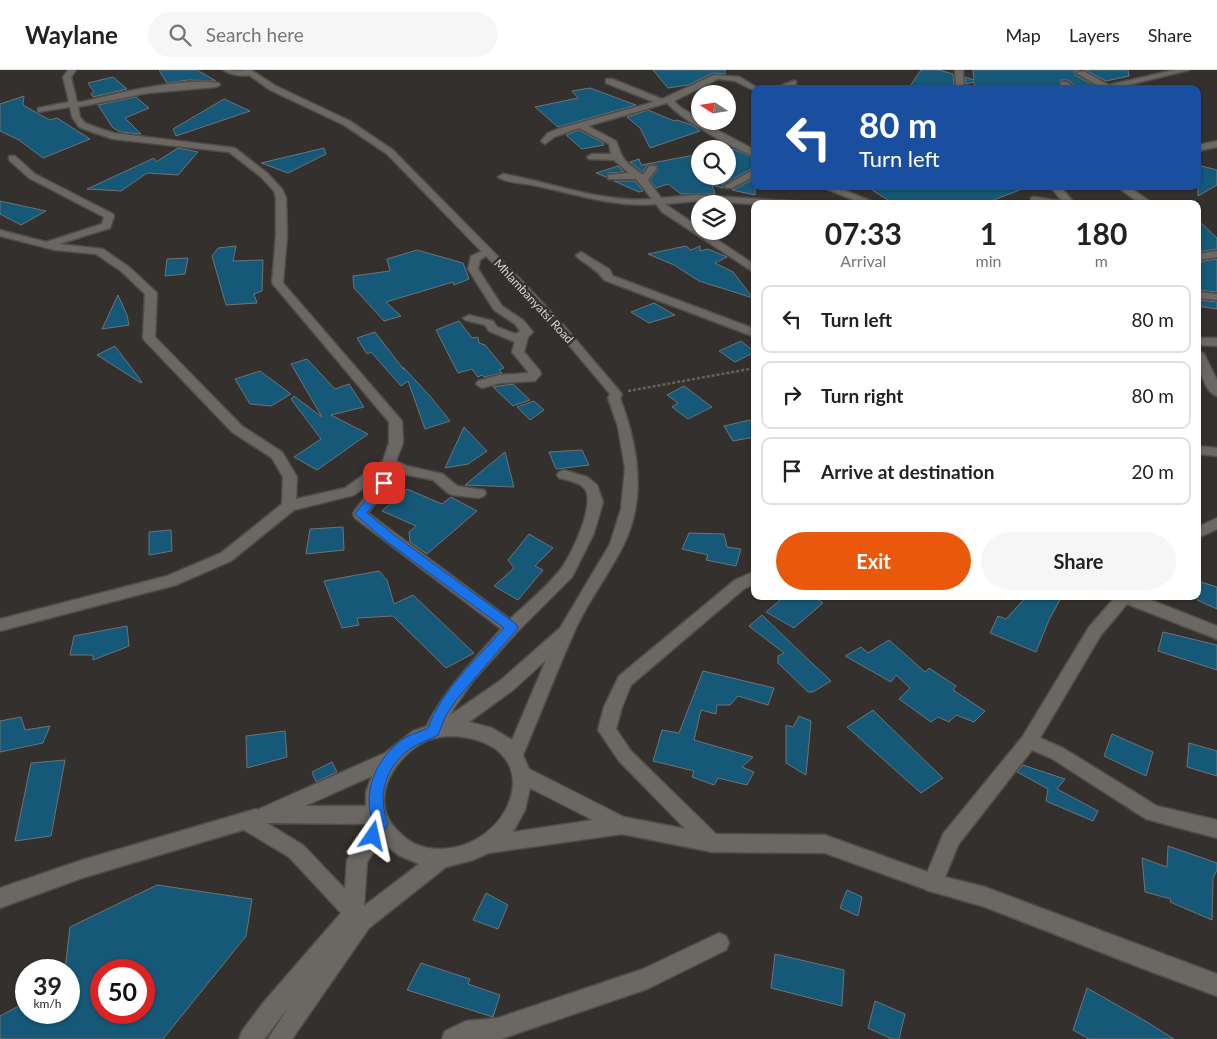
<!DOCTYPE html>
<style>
body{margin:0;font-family:Lato,sans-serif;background:#f6f6f6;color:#222;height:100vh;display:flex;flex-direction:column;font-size:19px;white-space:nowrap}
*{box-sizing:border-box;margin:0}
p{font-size:16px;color:#767676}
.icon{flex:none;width:28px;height:28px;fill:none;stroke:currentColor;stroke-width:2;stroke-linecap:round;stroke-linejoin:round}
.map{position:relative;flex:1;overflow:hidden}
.side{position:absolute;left:751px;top:130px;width:450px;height:400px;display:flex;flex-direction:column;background:#fff;border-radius:10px;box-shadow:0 1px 4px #0004}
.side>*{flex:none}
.banner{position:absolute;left:751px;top:15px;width:450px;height:105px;border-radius:10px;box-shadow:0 1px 4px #0004;background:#1a4fa0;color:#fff;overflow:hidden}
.needle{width:32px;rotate:282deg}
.controls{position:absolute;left:691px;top:15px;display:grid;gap:10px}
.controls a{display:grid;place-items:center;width:45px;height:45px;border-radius:50%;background:#fff;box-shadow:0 1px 4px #0004;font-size:25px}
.speed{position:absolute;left:15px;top:889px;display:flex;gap:10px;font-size:25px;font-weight:700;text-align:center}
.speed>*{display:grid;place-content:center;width:65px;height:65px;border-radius:50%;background:#fff;box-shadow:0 1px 4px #0004;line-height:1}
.speed small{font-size:12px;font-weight:400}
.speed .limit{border:8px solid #d22;background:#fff;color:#111}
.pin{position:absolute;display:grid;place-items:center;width:42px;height:42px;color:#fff;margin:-21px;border-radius:10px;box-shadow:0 2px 8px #0006}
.me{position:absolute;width:55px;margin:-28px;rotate:11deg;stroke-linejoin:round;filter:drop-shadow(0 0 4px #0008)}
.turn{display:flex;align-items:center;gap:18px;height:105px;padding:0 25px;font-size:22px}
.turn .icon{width:65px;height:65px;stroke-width:2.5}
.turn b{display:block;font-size:35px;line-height:42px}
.eta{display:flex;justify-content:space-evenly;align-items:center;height:85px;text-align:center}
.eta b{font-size:30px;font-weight:700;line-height:35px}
.button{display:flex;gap:10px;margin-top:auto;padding:10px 25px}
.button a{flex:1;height:58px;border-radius:30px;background:#ea580c;color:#fff;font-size:20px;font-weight:700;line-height:58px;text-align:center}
.button a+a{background:#f6f6f6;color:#222}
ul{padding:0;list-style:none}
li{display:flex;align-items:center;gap:15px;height:68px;margin:0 10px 8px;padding:0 15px;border:2px solid #e0e0e0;border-radius:10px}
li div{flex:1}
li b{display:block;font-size:19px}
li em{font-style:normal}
header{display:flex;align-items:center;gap:30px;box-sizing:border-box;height:70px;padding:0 25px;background:#fff;border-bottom:1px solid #e0e0e0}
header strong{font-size:24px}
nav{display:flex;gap:28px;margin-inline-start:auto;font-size:18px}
.search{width:350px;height:45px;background:#f6f6f6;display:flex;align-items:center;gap:12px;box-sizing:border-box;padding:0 18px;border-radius:28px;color:#767676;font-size:19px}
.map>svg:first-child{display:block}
.building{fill:#165877;stroke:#6e7376;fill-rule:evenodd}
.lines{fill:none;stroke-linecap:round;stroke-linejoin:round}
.street-casing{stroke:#4f4d4a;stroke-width:3}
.secondary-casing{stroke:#4f4d4a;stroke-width:3}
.path{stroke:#65625f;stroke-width:2.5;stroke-dasharray:3 2;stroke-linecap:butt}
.street{fill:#6b6763;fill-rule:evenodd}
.secondary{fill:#6b6763;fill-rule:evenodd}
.route{fill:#1a73e8;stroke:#114b97}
.labels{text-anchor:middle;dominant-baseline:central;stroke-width:5;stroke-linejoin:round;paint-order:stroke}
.far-street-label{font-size:12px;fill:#d6d4d2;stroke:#34302d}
</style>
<header>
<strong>Waylane</strong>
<div class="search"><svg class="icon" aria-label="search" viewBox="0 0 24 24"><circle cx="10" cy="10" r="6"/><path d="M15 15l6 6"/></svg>Search here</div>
<nav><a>Map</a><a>Layers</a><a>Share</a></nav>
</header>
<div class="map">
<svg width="1217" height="969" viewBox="0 0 1217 969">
<rect width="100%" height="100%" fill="#34302d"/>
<g class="building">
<path d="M159,0H197L216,11L188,10L167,13Z"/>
<path d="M653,0H725V4L713,3L688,15L668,18Z"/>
<path d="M921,0H939L953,4L954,16L943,19H908Z"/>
<path d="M973,0H1080L1074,2L1075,5L1093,15L1079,18L1068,10H1061L1059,16L1062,19H975L974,12L966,14L965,7L974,10Z"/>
<path d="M1085,0H1128L1129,6L1106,11Z"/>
<path d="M113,7L127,19L93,27L91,24L94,22L88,13Z"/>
<path d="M590,18L636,35L558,57L535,37L578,28L572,21Z"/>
<path d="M24,26L23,35L37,43L50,50L57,48L90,69L43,88L19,70L0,61V34Z"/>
<path d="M136,27L149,38L125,48L141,64L121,62L113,58L98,35Z"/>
<path d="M224,29L250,41L176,66L173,59Z"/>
<path d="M648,40L674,51L677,50L692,55L700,61L650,78L640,58L627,47Z"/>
<path d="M579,60L603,73L604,75L582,79L566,65Z"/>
<path d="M178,78L198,82L178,105L147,103L121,121L87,119L154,88L156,92Z"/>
<path d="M324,78L326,84L288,103L261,93Z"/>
<path d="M733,79L755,88V97L723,114V118L712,115L715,124H681L668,114L656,118L650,110L658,99L656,95H647L643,102L630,92L639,89L641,95L700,84V106H728V80Z"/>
<path d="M1198,95L1217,100V115L1198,126Z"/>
<path d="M618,96L624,102L608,103L606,107L596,103Z"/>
<path d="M755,108V125L732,120H733Z"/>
<path d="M614,111H635L643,121L639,122Z"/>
<path d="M866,116H1025V118L983,134H894Z"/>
<path d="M0,131L46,141L21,155L0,144Z"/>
<path d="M1198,150L1217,168V179L1198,182Z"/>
<path d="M236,176L233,191L263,190L262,221L254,224L257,233L226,235L212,186L218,178Z"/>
<path d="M686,176L691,180L700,176V181L708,179L727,187L715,193L733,202L753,228L699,211L674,195L648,184Z"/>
<path d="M417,180L463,193L469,209L454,215L453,212L386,232L401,246L384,251L354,218L353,206L390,201L387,189Z"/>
<path d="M188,188L185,204L165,206L167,189Z"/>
<path d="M1217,189V222L1198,220V192Z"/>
<path d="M118,225L127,245L129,255L102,259Z"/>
<path d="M1198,230L1217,232V239L1198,236Z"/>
<path d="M654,233L675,245L649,253L631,242Z"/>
<path d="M459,251L472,268L478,267L479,273L485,275L504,298L499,300L502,303L484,307L482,305L478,307L472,299L458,303L436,260Z"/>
<path d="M375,262L404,300L403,297L430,326L450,351L425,359L408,311L401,316L371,282L367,284L357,268Z"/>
<path d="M741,271L755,282L735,292L719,281Z"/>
<path d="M115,276L142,312L141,313L97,285Z"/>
<path d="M307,289L335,319L349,314L364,337L331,345L368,364L317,400L294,387L321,369L291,329L294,326L322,347L291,294Z"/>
<path d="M260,301L291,324L271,336L250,334L235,309Z"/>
<path d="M513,314L530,330L513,336L493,317Z"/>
<path d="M684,316L712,337L688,349L672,337L678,333L667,325Z"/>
<path d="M534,331L544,340L530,350L517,337Z"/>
<path d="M750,350L755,361V367L733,371L724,356Z"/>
<path d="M464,357L487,381L468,394L445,398Z"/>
<path d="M582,380L589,395L556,399L549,382Z"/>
<path d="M505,382L514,417L465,415Z"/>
<path d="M407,419L442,434L451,427L477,441L427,484L410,472L409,462L416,456L382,441Z"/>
<path d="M343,457L344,480L306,484L310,459Z"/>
<path d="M171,460L172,481L149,485V462Z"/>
<path d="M689,463L724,464L727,477L741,479L736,496L706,490L708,485L682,479Z"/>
<path d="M529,464L553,478L535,496L543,500L518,530L494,516L514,498L508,490Z"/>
<path d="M379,501L387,510L394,534L413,525L474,583L446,598L393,546L357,548L359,555L342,558L324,511Z"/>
<path d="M1201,512L1217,517V539L1197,530Z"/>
<path d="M785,526H813L823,533L794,558L766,542Z"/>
<path d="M1027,526H1062L1049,550L1036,582L990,563L998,546L1006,549Z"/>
<path d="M762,545L796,578L831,611L813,622H808L778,593V586L784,583L749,556Z"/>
<path d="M127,556L129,576L93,590V585H70L74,566Z"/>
<path d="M1163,562L1217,575V600L1158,581Z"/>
<path d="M889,570L925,602L929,598L956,616L953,620L985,641L974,652L956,645L949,652L938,647L931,652L899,629L910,618L896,605L891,612L845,586L861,577L868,583Z"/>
<path d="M703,601L774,618L768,635L738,626L730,635H717L716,644L701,640L694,670L753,687L742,697L754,702L747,715L718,708L714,715L692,707L694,701L653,691L662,660L679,663Z"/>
<path d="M873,640L886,653L943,708L921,723L847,657Z"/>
<path d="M799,646L811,651L806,705L786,693V655L793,657Z"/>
<path d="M21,647L25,660L50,656L43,673L0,682V651Z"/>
<path d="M285,661L287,687L247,698L246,666Z"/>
<path d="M1112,664L1153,682L1146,706L1104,686Z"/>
<path d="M1189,673L1217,681V706L1187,697Z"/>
<path d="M65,690L51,766L15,771L31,693Z"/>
<path d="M332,692L337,702L316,712L312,702Z"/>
<path d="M1023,695L1065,709L1057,719L1098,741L1093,751L1046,731L1048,719L1017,702Z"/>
<path d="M1168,776L1217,793V800L1213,808L1212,850L1170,832L1171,829L1145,822L1142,788L1167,797Z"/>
<path d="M157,815L252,829L246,866L163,969H0V946L26,932V942H69V900H65L70,857ZM101,900H144V942H101Z"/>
<path d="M847,820L862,827L858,846L840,838Z"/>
<path d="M486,823L508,835L498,859L473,850Z"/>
<path d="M775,884L844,900L842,936L771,918Z"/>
<path d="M421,893L470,909L468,914L500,925L493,947L407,920Z"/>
<path d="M1087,918L1147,952L1174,969H1089L1073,960Z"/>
<path d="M875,931L905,944L899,969H892L868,958Z"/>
</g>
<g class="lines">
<g class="street-casing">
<g id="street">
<path d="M68,0H76L71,7L77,32H82C117,23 184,7 219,13L220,15L216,17L148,23L78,37L80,47L85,53L98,58L114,63L235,78L267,103L282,119L286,128L287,165L283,213L402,351L403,373L396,391L407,396L443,404L457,416L484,420L486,423L484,426L479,428L453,425L448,423L433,410L398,403L368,443L510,549C527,533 546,518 560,500C571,487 597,432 584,418C579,412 567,410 559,408L557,405L559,402L564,400L587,407L597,415L603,432L594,463L572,507L517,562L473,611L454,638L439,666L433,668L427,666L424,661C443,621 472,592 501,559L355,448L353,444L355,440L383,404L354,425L294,440L231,491L176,515L0,561V549L167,506L221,483L282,434L283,407L272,388L232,362L145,271L143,268L145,224L121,201L96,184L55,180L0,166V160L46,172L102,154L104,147L29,108L9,90V86H15L35,104L113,144L114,146L110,158L59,174L103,179L129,197L155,221L157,223L155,267L242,356L282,382L297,407L296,429L345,418L383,391L389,373V352L272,213L276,165V128L274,121L261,107L229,82L113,69L92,62L79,57L72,47L70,37L38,42V38L69,32L63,7Z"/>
<path d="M223,0L250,1L254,3C246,8 231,5 223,0Z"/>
<path d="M955,0H963L964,19H956Z"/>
<path d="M1174,0H1189L1112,19H1096L1100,17L1076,3L1083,1L1109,15Z"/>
<path d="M714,5L740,7L759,19H755V21L735,11L718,9L674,31L680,37L700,49V51L755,80V86C733,79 682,50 667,33L588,56L616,71C624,93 624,90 643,105L649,96H655L657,98L648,110L661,128L697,125L806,132L808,134H755L697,131L665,134L700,158V161H704L755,195V203L662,142L656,134C613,138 573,123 532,115C522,113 506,113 498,107L503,104C551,112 602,133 652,129L636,109H608V105L629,103L614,90L589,89L587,87L592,84H611L609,74L579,58L554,67L545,74L541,71L548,63L561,58L654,32L606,13V9H612L662,29Z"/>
<path d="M793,11H796V15L785,19H773Z"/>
<path d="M1061,12H1067L1077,19H1067L1061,16Z"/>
<path d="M1217,71V77L1198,81V75Z"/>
<path d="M755,99V106L732,118H726L724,116Z"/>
<path d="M820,116H834L878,134H863Z"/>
<path d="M1050,116H1060L1075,134L1031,132V128L1034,127L1062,131Z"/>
<path d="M1116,116H1128L1153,134H1141Z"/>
<path d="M487,179L492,182L480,190L478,199L502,236L523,250L533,262L528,267L524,282L540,301L541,304L535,311L500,313L482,318L476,314L478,311L499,305L529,303L512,282L515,272L489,261L485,255L465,250L463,248L469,245L493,251L497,257L516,264L520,261L515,254L494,240L468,199L471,186Z"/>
<path d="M1217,181V187L1198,190V184Z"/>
<path d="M581,182L609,199L613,206L755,259V267L604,210C598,200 587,195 577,187L576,185Z"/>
<path d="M1198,222L1217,224V230L1198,228Z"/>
<path d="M1198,268H1217V276L1198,275Z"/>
<path d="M1198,280L1204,284L1217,310V326C1204,323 1196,291 1198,280Z"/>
<path d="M1198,376L1217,378V386L1198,384Z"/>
<path d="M1217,448V459L1198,468V457Z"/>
<path d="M755,501V514L745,518L631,615L622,637L616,659L631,681L719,767L722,773L719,779L712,782L705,779L619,691L598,660L604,637L619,606L735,510Z"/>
<path d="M1116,526H1141L1217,556V569L1127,534L1101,565L1040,668L1063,678L1157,736L1217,750V768L1146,749L1051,688L1032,680L958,775L940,820L933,822L926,820L923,813L943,764L1023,666L1089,557Z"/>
<path d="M256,739L263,742L265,748L263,754L82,808L0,838V818L82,790Z"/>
<path d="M719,863L726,866L729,873L726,880L647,919L501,969H442L445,961L466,951L498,948L643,899Z"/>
</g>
</g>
<g class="secondary-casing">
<path id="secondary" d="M242,0H251L276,16L350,51L393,80L526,215L566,258L622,324L620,328C638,375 647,429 623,476C609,504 589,530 576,558C557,600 541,643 523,685L529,699L624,747L712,764L825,765L933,804L985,817L1217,904V926L1144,899L985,837L933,822L825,783L712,782L622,764L489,783L473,790L446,797L369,858L292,969H268L288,938L264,969H239L242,961L263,933L341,843L289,787L239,757L237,751L239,745L246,742L258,748L257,745L259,739L385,683L413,661L440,652L501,610L560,558L610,474L621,439L625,398L618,357L608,328L610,324L558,262L518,219L387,84L344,55L270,20ZM546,590L512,670L492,658L469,652L513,620ZM454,666C559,674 507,791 428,778C415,776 405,769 396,759C367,729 396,684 428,670C436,667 445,666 454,666ZM372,706L366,722V736H305ZM530,718L593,750L513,762L525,740ZM267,753H268L371,754L347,790L345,819L303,775ZM381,771L398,785L419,794L364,836L367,792Z"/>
</g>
<path class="path" d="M628,321L755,298"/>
<use href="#street" class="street"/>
<use href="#secondary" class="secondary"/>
</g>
<path class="route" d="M384,410L389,413L367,443L394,465L516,554L518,558L457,629L445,647L438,665C429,670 418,673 410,679C385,697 377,726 388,754L378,771L373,773L368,771L365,766L373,753C362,723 375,691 400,671C408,665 419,662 428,658C442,619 477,589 504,558L386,471L357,446L355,444L357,441L380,411Z"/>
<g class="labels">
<g class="far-street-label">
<text transform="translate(534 231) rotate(47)">Mhlambanyatsi Road</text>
</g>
</g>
</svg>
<div class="controls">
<a><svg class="needle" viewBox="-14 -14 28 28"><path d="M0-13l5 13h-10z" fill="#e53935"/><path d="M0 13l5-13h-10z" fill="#767676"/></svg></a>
<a><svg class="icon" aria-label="search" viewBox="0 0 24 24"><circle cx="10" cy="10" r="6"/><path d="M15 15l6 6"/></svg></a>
<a><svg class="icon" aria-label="layers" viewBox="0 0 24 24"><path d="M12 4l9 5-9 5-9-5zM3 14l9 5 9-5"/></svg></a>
</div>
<div class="speed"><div>39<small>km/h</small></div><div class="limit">50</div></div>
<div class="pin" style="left:384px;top:413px;background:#d93025"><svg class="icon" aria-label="arrive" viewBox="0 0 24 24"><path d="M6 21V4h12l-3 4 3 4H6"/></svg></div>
<svg class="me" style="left:373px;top:766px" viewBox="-20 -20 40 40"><path d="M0-17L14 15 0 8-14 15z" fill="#1a73e8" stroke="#fff" stroke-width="4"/></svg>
<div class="banner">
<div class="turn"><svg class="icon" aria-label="left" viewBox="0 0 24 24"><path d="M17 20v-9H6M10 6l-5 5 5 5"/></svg><div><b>80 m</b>Turn left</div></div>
</div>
<section class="side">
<div class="eta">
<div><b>07:33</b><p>Arrival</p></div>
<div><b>1</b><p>min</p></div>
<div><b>180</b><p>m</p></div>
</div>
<ul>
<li><svg class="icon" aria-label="left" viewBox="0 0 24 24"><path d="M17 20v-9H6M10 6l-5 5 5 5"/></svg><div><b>Turn left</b></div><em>80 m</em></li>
<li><svg class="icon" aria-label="right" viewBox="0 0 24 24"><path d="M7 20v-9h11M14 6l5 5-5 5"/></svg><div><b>Turn right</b></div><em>80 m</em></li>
<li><svg class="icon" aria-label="arrive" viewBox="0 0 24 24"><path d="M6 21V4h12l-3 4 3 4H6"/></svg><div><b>Arrive at destination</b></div><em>20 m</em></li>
</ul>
<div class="button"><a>Exit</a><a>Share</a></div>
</section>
</div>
